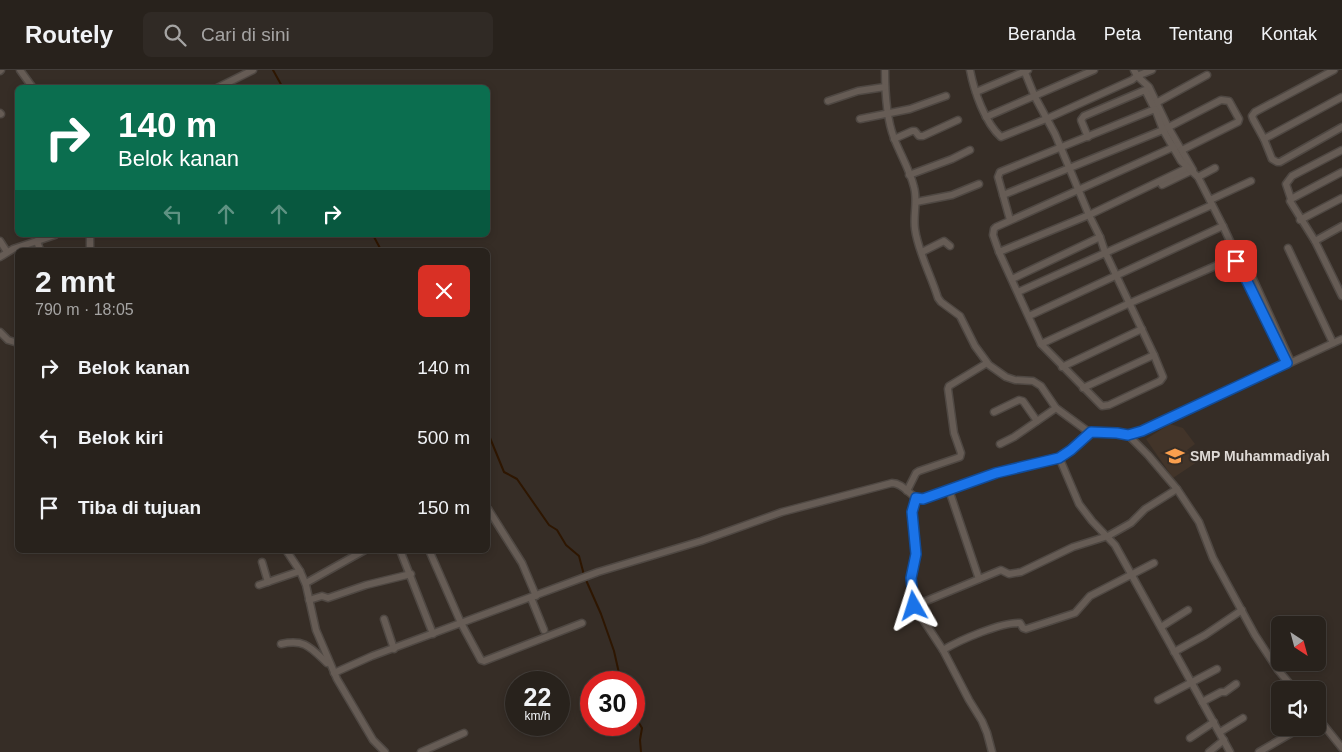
<!DOCTYPE html>
<html lang="id">
<meta charset="utf-8">
<style>
body{margin:0;font-family:Helvetica,sans-serif;background:#302a25;color:#f1f3f6;height:100vh;display:flex;flex-direction:column;font-size:19px;white-space:nowrap}
*{box-sizing:border-box;margin:0}
p{font-size:16px;color:#a5a4a3}
.icon{flex:none;width:28px;height:28px;fill:none;stroke:currentColor;stroke-width:2;stroke-linecap:round;stroke-linejoin:round}
.map{position:relative;flex:1;overflow:hidden}
.details{position:absolute;left:15px;top:178px;width:475px;height:305px;display:flex;flex-direction:column;background:#28221c;border-radius:8px;box-shadow:0 2px 8px #0003,0 0 0 1px #443f3b}
.details>*{flex:none}
.banner{position:absolute;left:15px;top:15px;width:475px;height:152px;border-radius:8px;box-shadow:0 2px 8px #0003,0 0 0 1px #443f3b;background:#0b6e4f;color:#fff;overflow:hidden}
.needle{width:32px;rotate:144deg}
.buttons{position:absolute;left:1271px;top:546px;display:grid;gap:10px}
.buttons a{display:grid;place-items:center;width:55px;height:55px;border-radius:8px;background:#28221c;box-shadow:0 2px 8px #0003,0 0 0 1px #443f3b;font-size:25px}
.speed{position:absolute;left:505px;top:601px;display:flex;gap:10px;font-size:25px;font-weight:700;text-align:center}
.speed>*{display:grid;place-content:center;width:65px;height:65px;border-radius:50%;background:#28221c;box-shadow:0 2px 8px #0003,0 0 0 1px #443f3b;line-height:1}
.speed small{font-size:12px;font-weight:400}
.speed .limit{border:8px solid #d22;background:#fff;color:#111}
.pin{position:absolute;display:grid;place-items:center;width:42px;height:42px;color:#fff;margin:-21px;border-radius:10px;box-shadow:0 2px 8px #0006}
.me{position:absolute;width:55px;margin:-28px;rotate:354deg;stroke-linejoin:round;filter:drop-shadow(0 0 4px #0008)}
.turn{display:flex;align-items:center;gap:18px;height:105px;padding:0 20px;font-size:22px}
.turn .icon{width:65px;height:65px;stroke-width:2.5}
.turn b{display:block;font-size:35px;line-height:42px}
.lanes{display:flex;align-items:center;height:48px;padding:0 20px;background:#0003;justify-content:center;gap:25px;direction:ltr}
.lanes .off{opacity:.35}
.round{display:grid;place-items:center;flex:none;width:52px;height:52px;border-radius:8px;background:#302a25}
.overview{display:flex;align-items:center;justify-content:space-between;height:85px;padding:0 20px}
h1{font-size:30px;font-weight:600;line-height:38px}
ul{padding:0;list-style:none}
li{display:flex;align-items:center;gap:15px;height:70px;padding:0 20px}
li div{flex:1}
li b{display:block;font-size:19px}
li em{font-style:normal}
header{display:flex;align-items:center;gap:30px;box-sizing:border-box;height:70px;padding:0 25px;background:#28221c;border-bottom:1px solid #443f3b}
header strong{font-size:24px}
nav{display:flex;gap:28px;margin-inline-start:auto;font-size:18px}
.search{width:350px;height:45px;background:#302a25;display:flex;align-items:center;gap:12px;box-sizing:border-box;padding:0 18px;border-radius:8px;color:#a5a4a3;font-size:19px}
.map>svg:first-child{display:block}
.built{fill:#423429}
.lines{fill:none;stroke-linecap:round;stroke-linejoin:round}
.stream{stroke:#2e1601;stroke-width:2}
.minor-casing{stroke:#4f4843;stroke-width:9}
.minor{stroke:#665c55;stroke-width:6}
.route-casing{stroke:#114b97;stroke-width:12}
.route{stroke:#1a73e8;stroke-width:9}
.labels{text-anchor:middle;dominant-baseline:central;stroke-width:4;stroke-linejoin:round;paint-order:stroke}
.poi-label{font-size:14px;font-weight:bold;fill:#dfdad6;stroke:#362d26;text-anchor:start}
</style>
<header>
<strong>Routely</strong>
<div class="search"><svg class="icon" aria-label="search" viewBox="0 0 24 24"><circle cx="10" cy="10" r="6"/><path d="M15 15l6 6"/></svg>Cari di sini</div>
<nav><a>Beranda</a><a>Peta</a><a>Tentang</a><a>Kontak</a></nav>
</header>
<div class="map">
<svg width="1342" height="682" viewBox="0 0 1342 682">
<rect width="100%" height="100%" fill="#362d26"/>
<path class="built" d="M1170,354L1183,358L1195,374L1187,380L1197,392L1173,408L1146,369Z"/>
<g class="lines">
<g class="stream">
<path d="M273,0L283,18"/>
<path d="M373,165L381,180"/>
<path d="M488,363L504,402L517,409L549,455L557,460L566,475L579,486L584,505"/>
<path d="M586,510L601,544L614,581L621,612"/>
<path d="M634,645L642,658L640,670L641,682"/>
</g>
<g class="minor-casing">
<g id="minor">
<path d="M20,0L33,18"/>
<path d="M885,0C885,22 886,47 894,68C900,84 910,100 914,117C918,131 913,145 915,159C918,182 931,205 938,228L941,232L960,246L975,276L989,295L1006,307L1015,310L1033,311L1041,316L1056,338L1086,360C1090,362 1125,365 1130,365C1134,364 1138,362 1142,361L1342,269"/>
<path d="M970,0C974,21 985,53 1001,67L1046,49L1132,10L1137,6L1134,0"/>
<path d="M1024,0L1035,27L1055,64L1089,145L1100,167L1105,182L1154,285L1163,307L1160,311L1109,335L1102,336L1041,274"/>
<path d="M1152,0L1137,6L1149,17L1168,57L1193,100L1162,115"/>
<path d="M1334,0L1255,42L1252,46L1253,49L1264,69L1342,27"/>
<path d="M0,1L1,0"/>
<path d="M217,18L253,0"/>
<path d="M976,22L1028,0"/>
<path d="M828,31L858,21L885,17"/>
<path d="M1156,33L1207,5"/>
<path d="M0,43L1,44"/>
<path d="M986,47L1094,0"/>
<path d="M860,49L910,39L946,26"/>
<path d="M1088,67L1081,50L1084,46L1145,20L1153,36"/>
<path d="M894,69L912,61H915L919,66H923L958,50"/>
<path d="M1264,69L1272,89L1277,92H1280L1342,57"/>
<path d="M1178,75L996,157L994,159L993,165L999,182L1089,145L1187,98"/>
<path d="M1342,102L1291,129L1290,131L1315,171L1342,226"/>
<path d="M909,105L952,89L970,80"/>
<path d="M1198,107L1215,98"/>
<path d="M1003,125L1163,60L1221,30L1229,31L1239,49L1238,52L1182,80"/>
<path d="M1291,129L1286,114L1292,106L1342,80"/>
<path d="M1210,130L1251,111"/>
<path d="M916,132L952,125L979,114"/>
<path d="M1010,150L998,107L1000,102L1155,39L1163,60L1181,91L1198,107L1223,156L1235,182"/>
<path d="M1300,150L1342,128"/>
<path d="M90,165V180"/>
<path d="M0,171L7,182"/>
<path d="M37,171L40,180"/>
<path d="M1315,171L1342,156"/>
<path d="M1288,178L1333,273"/>
<path d="M922,182L944,171L950,176"/>
<path d="M999,182L1041,274L1130,233L1229,190"/>
<circle cx="1233" cy="187" r="5"/>
<path d="M0,187L13,179L55,165"/>
<path d="M1238,189L1249,200L1291,292"/>
<path d="M1241,194L1243,203L1287,293"/>
<path d="M1012,209L1100,167"/>
<path d="M1018,222L1212,135"/>
<path d="M1029,246L1223,156"/>
<path d="M0,262L8,270L18,273"/>
<path d="M1062,297L1142,259"/>
<path d="M1083,318L1154,285"/>
<path d="M994,342L1019,330L1023,331L1037,351"/>
<path d="M1128,365L1148,385L1177,419L1199,452L1213,488L1255,565L1278,600L1295,620"/>
<path d="M1000,374L1014,367L1056,338"/>
<path d="M1059,387L1079,434L1092,451L1115,475L1230,682"/>
<path d="M949,420L979,509"/>
<path d="M907,421L916,403L919,401L960,387L961,383L954,363L948,319L949,316L987,293"/>
<path d="M916,428L912,442L915,484L911,508L914,536L943,580L969,630L982,651L987,663L992,682"/>
<path d="M488,439L522,493L536,526"/>
<path d="M286,480L300,501L306,515L316,560L337,609L373,670L385,682"/>
<path d="M400,480L433,564"/>
<path d="M429,480L461,553L481,590L484,591L582,553"/>
<path d="M262,492L268,512"/>
<path d="M306,513L365,480"/>
<path d="M259,515L300,501"/>
<path d="M531,528L544,560"/>
<path d="M309,530L322,526L328,528L366,515L411,504"/>
<path d="M914,536L1001,500L1009,504L1021,502L1073,477L1108,466L1131,453L1145,439L1177,419"/>
<path d="M384,549L394,579"/>
<path d="M1161,557L1188,540"/>
<path d="M281,574C305,569 310,577 327,593"/>
<path d="M943,580C960,570 1001,552 1020,553L1023,558L1026,559L1075,543L1090,526L1154,493"/>
<path d="M1174,582L1205,565L1242,540"/>
<path d="M334,603L372,586L598,502L701,471L782,442L892,413C905,413 910,429 923,429L996,403L1059,387L1071,380L1091,362"/>
<path d="M1158,630L1217,599"/>
<path d="M1202,632L1221,622H1225L1236,614"/>
<path d="M1318,648L1342,678"/>
<path d="M1220,662L1243,648"/>
<path d="M1190,668L1214,652"/>
<path d="M421,682L464,663"/>
<path d="M1209,682L1224,670"/>
<path d="M1259,682L1300,658"/>
</g>
</g>
<use href="#minor" class="minor"/>
</g>
<g class="lines">
<g class="route-casing">
<path id="route" d="M914,536L911,508L916,484L912,442L916,428L923,429L996,403L1059,388L1071,380L1091,362L1117,363L1128,365L1142,361L1287,293L1243,203L1241,194L1238,190L1236,191"/>
</g>
<use href="#route" class="route"/>
</g>
<defs>
<g id="school-bare" transform="scale(1.5)"><path d="M0-5L7-2L0 1L-7-2ZM-4 1L0 2.5L4 1V4Q0 6-4 4Z" fill="#fa9f4e" stroke="#362d26" stroke-width="2.5" paint-order="stroke"/></g>
</defs>
<g fill-rule="evenodd">
<use href="#school-bare" x="1175" y="386"/>
</g>
<g class="labels">
<g class="poi-label">
<text x="1190" y="386">SMP Muhammadiyah</text>
</g>
</g>
</svg>
<div class="buttons">
<a><svg class="needle" viewBox="-14 -14 28 28"><path d="M0-13l5 13h-10z" fill="#e53935"/><path d="M0 13l5-13h-10z" fill="#a5a4a3"/></svg></a>
<a><svg class="icon" aria-label="sound" viewBox="0 0 24 24"><path d="M4 9h4l5-4v14l-5-4H4zM17 9q2 3 0 6"/></svg></a>
</div>
<div class="speed"><div>22<small>km/h</small></div><div class="limit">30</div></div>
<div class="pin" style="left:1236px;top:191px;background:#d93025"><svg class="icon" aria-label="arrive" viewBox="0 0 24 24"><path d="M6 21V4h12l-3 4 3 4H6"/></svg></div>
<svg class="me" style="left:914px;top:536px" viewBox="-20 -20 40 40"><path d="M0-17L14 15 0 8-14 15z" fill="#1a73e8" stroke="#fff" stroke-width="4"/></svg>
<div class="banner">
<div class="turn"><svg class="icon" aria-label="right" viewBox="0 0 24 24"><path d="M7 20v-9h11M14 6l5 5-5 5"/></svg><div><b>140 m</b>Belok kanan</div></div>
<div class="lanes"><svg class="icon off" aria-label="left" viewBox="0 0 24 24"><path d="M17 20v-9H6M10 6l-5 5 5 5"/></svg><svg class="icon off" aria-label="ahead" viewBox="0 0 24 24"><path d="M12 20V5M6 11l6-6 6 6"/></svg><svg class="icon off" aria-label="ahead" viewBox="0 0 24 24"><path d="M12 20V5M6 11l6-6 6 6"/></svg><svg class="icon" aria-label="right" viewBox="0 0 24 24"><path d="M7 20v-9h11M14 6l5 5-5 5"/></svg></div>
</div>
<section class="details">
<div class="overview"><div><h1>2 mnt</h1><p>790 m · 18:05</p></div><a class="round" style="background:#d93025;color:#fff"><svg class="icon" aria-label="close" viewBox="0 0 24 24"><path d="M6 6l12 12M18 6L6 18"/></svg></a></div>
<ul>
<li><svg class="icon" aria-label="right" viewBox="0 0 24 24"><path d="M7 20v-9h11M14 6l5 5-5 5"/></svg><div><b>Belok kanan</b></div><em>140 m</em></li>
<li><svg class="icon" aria-label="left" viewBox="0 0 24 24"><path d="M17 20v-9H6M10 6l-5 5 5 5"/></svg><div><b>Belok kiri</b></div><em>500 m</em></li>
<li><svg class="icon" aria-label="arrive" viewBox="0 0 24 24"><path d="M6 21V4h12l-3 4 3 4H6"/></svg><div><b>Tiba di tujuan</b></div><em>150 m</em></li>
</ul>
</section>
</div>
